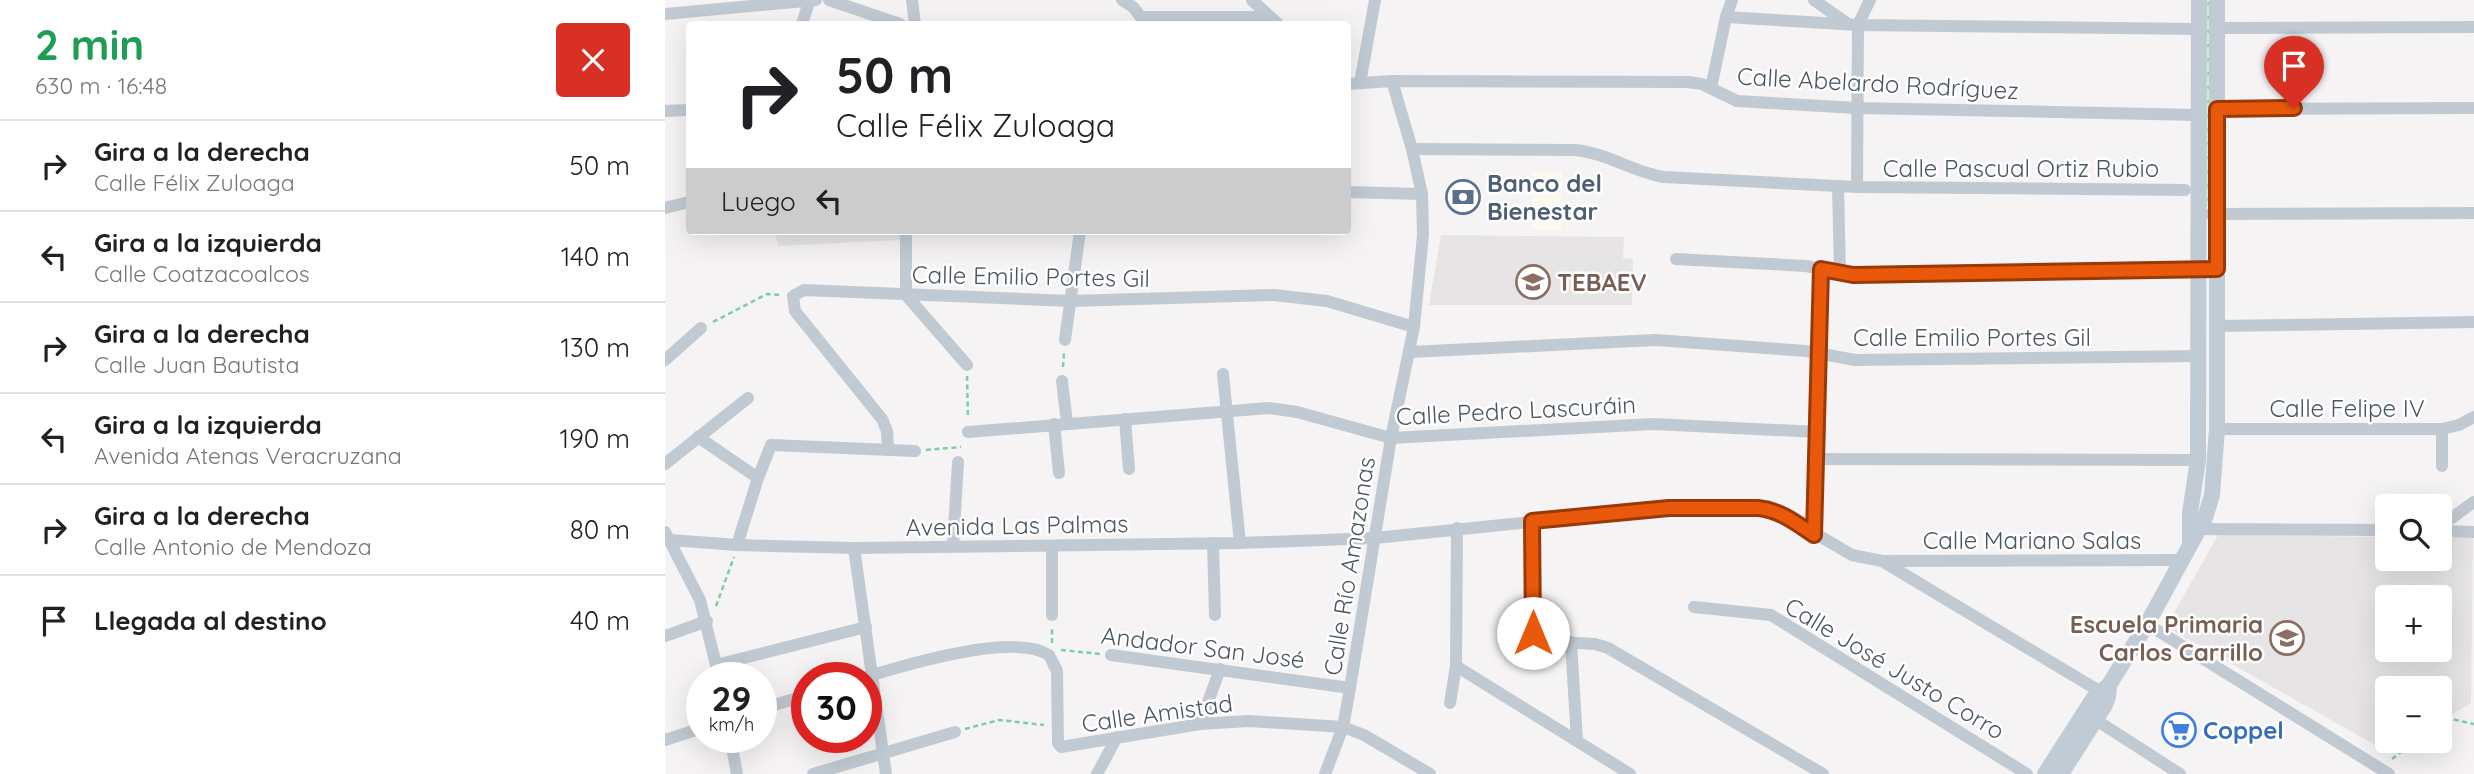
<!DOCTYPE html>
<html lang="es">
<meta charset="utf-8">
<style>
body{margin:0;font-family:Quicksand,sans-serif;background:#f2f2f2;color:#202124;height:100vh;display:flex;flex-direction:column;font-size:26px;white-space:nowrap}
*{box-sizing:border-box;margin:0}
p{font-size:23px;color:#757577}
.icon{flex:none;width:38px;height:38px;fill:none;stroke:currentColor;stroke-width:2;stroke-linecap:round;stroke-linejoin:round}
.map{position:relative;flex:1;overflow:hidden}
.panel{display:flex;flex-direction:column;background:#fff;width:665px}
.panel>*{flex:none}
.top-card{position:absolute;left:21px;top:21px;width:665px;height:214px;border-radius:7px;box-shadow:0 7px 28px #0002;background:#fff;color:#202124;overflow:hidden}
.controls{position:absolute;left:1710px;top:494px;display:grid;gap:14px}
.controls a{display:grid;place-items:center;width:77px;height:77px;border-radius:7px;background:#fff;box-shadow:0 7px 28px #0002;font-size:35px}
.speed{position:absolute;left:21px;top:662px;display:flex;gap:14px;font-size:35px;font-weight:700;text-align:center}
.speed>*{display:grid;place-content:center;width:91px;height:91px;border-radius:50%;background:#fff;box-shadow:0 7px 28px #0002;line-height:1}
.speed small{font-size:18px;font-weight:400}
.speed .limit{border:10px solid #d22;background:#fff;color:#111}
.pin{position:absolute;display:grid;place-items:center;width:60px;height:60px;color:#fff;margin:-72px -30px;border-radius:50% 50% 50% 0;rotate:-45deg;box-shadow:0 0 7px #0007}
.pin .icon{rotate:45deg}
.me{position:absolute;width:77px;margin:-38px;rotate:0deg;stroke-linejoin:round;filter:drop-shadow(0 0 5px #0008)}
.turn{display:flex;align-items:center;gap:24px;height:147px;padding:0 35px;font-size:32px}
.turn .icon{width:91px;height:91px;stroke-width:2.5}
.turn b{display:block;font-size:49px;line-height:60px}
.then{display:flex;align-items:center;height:66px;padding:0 35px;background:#0003;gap:14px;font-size:26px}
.round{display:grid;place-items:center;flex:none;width:74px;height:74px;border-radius:7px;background:#f2f2f2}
.head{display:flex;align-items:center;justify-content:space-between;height:119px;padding:0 35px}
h1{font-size:42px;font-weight:700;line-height:52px;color:#1e9e55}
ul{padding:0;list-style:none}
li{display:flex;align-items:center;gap:21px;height:91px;padding:0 35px;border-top:2px solid #e0e0e0}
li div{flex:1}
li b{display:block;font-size:26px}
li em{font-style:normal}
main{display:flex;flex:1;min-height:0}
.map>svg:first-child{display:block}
.commercial{fill:#fdf9ef}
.education{fill:#e6e4e5;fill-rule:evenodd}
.grass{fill:url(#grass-dots)}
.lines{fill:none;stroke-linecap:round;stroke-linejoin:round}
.path{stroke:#7ad0a6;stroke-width:2.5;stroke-dasharray:5 3.5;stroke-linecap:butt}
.minor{stroke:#c1cad2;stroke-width:12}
.secondary{stroke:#c1cbd6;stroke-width:16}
.route-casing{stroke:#983908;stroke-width:18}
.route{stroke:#ea580c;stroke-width:12}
.labels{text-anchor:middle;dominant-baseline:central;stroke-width:5;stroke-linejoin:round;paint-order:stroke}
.street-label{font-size:24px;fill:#4a5661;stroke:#fff}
.service-label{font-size:24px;font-weight:bold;fill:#4e5e75;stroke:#fff;text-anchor:start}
.education-label{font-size:24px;font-weight:bold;fill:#785e54;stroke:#fff;text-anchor:start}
.shop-label{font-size:24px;font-weight:bold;fill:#366cbe;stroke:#fff;text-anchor:start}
</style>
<main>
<section class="panel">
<div class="head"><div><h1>2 min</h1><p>630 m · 16:48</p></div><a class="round" style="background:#d93025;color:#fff"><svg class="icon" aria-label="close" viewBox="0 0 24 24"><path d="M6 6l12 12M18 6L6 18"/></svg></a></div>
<ul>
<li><svg class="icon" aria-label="right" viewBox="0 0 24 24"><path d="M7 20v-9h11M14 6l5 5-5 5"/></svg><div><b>Gira a la derecha</b><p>Calle Félix Zuloaga</p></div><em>50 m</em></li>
<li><svg class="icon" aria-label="left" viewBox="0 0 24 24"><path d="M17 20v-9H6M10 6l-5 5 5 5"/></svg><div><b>Gira a la izquierda</b><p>Calle Coatzacoalcos</p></div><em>140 m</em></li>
<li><svg class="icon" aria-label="right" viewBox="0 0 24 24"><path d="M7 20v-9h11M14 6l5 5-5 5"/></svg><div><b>Gira a la derecha</b><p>Calle Juan Bautista</p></div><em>130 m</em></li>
<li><svg class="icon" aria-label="left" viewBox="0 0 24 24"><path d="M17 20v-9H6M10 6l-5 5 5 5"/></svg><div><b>Gira a la izquierda</b><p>Avenida Atenas Veracruzana</p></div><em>190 m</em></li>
<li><svg class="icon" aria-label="right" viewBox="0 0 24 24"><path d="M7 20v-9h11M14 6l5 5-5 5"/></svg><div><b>Gira a la derecha</b><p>Calle Antonio de Mendoza</p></div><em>80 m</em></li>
<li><svg class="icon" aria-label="arrive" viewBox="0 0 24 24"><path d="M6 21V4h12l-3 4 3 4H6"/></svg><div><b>Llegada al destino</b></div><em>40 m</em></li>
</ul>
</section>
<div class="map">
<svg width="1809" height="774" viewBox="0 0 1809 774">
<defs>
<pattern id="grass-dots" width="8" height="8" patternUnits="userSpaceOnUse" patternTransform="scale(1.75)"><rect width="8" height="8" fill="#c3f1d5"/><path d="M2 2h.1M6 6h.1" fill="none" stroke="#a0c6b0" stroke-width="1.8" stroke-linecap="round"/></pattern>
</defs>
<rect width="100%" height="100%" fill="#f5f3f3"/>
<path class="commercial" d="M867,171L897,172L896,230L867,229Z"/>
<g class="education">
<path d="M110,231H237L236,240L113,246Z"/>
<path d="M776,235L959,237L958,258L968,259L967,305H764Z"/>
<path d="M1553,535L1722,537V558H1774L1775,538H1808L1806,703L1775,721L1774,688H1722V740H1739L1721,751L1501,627ZM1722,597H1774V649H1722Z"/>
</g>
<path class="grass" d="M1541,0H1545L1544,206L1541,207Z"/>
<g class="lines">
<g class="path">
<path d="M48,322L102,294L115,295"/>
<path d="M398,367L399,353"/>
<path d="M302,376L303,418"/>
<path d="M261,450L296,447"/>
<path d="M51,606L69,557"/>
<path d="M387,643V626"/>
<path d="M396,650L435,654"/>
<path d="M1774,724L1782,718L1809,724"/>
<path d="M300,729L334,720L379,725"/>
<path d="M1727,759L1752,740"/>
</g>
<g class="minor">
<path d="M164,0L235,24"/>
<path d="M247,0L250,24"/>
<path d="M457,0L468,7L481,24"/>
<path d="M587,0L613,24"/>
<path d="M1149,0L1183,24"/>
<path d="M0,14L151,0"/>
<path d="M478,17H604"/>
<path d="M1061,17L1193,25L1534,29"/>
<path d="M137,24L144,2"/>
<path d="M1552,28L1809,27"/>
<path d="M695,83L710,0"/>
<path d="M682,84L727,81L1023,82L1037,84L1072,101L1192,108L1534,115"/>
<path d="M1046,88L1061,17L1067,0"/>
<path d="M1553,109L1809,108"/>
<path d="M0,111L24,110"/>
<path d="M747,149L910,150C942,153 968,172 999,177L1192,187L1520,190"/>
<path d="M1173,186L1175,274"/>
<path d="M1192,187L1193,25L1205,0"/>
<path d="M682,192L757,194"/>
<path d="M0,208L24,202"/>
<path d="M1545,214L1809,213"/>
<path d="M241,231V295L302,365"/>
<path d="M1011,259L1141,266L1188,275L1552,269"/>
<path d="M1553,326L1809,322"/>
<path d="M400,340L415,231"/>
<path d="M745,352L991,340L1141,351L1190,360L1535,356"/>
<path d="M0,360L36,328"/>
<path d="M558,374L575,543"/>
<path d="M397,381L402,423"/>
<path d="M460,419L464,469"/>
<path d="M389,424L394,473"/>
<path d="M1552,429H1777L1794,425L1809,417"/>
<path d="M303,432L604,408L632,412L726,438L989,424L1153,432"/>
<path d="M33,437L93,478"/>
<path d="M223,450L222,431L217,419L130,311L128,296L139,290L405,301L609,295L662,301L749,327"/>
<path d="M1152,459L1533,460"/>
<path d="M0,464L83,398"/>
<path d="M1777,466V429"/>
<path d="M867,521L868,633L871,639L877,641L930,644L943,648L1158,774"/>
<path d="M1774,527L1809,502"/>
<path d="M1526,529L1722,530"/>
<path d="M1774,531L1809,532"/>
<path d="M0,532L35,600L54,677"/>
<path d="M1149,535L1156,269"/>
<path d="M6,540L72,545L189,548L575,543L710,538L1004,508H1093L1106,509L1117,514L1187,555L1217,561L1441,695"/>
<path d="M548,543L550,615"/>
<path d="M72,545L93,478L106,445L250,451"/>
<path d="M288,546L293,462"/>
<path d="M189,548L221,774"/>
<path d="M1217,561L1517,560"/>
<path d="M1029,607L1106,615L1362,774"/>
<path d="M387,615V546"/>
<path d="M1482,624L1724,774"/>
<path d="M0,636L42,621"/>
<path d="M906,642L912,741"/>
<path d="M446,655L685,688"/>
<path d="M51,665L201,627"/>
<path d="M791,666L965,774"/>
<path d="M201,677C240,665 349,632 384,655L392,671L393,743L396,747L535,724L584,721L678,727L699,735L765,774"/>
<path d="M785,703L791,666L792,528"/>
<path d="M96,709L142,695"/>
<path d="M1431,720L1515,774"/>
<path d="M535,724L555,669"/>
<path d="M65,737L72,774"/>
<path d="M0,740L37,728"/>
<path d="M148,774L290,732"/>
<path d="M432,774L452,737"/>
<path d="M660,774L678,727L685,688L726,438L749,327L758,235L757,194L747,149L727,81"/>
</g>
<g class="secondary">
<path d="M1525,543V513L1533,460L1534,0"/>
<path d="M1380,774L1428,699L1444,685L1482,624L1540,518L1547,495L1552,429V0"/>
<path d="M1396,774L1440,705L1443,697L1444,685"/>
</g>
</g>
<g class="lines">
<g class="route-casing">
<path id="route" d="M868,633L867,521L1004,508H1093C1115,510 1131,523 1149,535L1156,269L1188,275L1552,269V109L1629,108"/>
</g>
<use href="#route" class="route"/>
</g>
<defs>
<g id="bank-ring" transform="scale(1.75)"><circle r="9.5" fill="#fff" stroke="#5c6f8a" stroke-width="1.5"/><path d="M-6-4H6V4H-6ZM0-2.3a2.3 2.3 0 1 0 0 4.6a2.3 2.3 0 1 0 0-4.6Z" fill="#5c6f8a"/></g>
<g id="school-ring" transform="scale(1.75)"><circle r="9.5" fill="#fff" stroke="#8d6e63" stroke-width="1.5"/><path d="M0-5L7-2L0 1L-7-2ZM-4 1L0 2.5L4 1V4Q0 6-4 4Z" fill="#8d6e63"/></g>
<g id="supermarket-ring" transform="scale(1.75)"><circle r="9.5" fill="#fff" stroke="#3f7fe0" stroke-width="1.5"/><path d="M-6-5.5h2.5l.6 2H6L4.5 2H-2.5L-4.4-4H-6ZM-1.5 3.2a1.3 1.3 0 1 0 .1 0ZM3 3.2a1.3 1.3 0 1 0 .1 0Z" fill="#3f7fe0"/></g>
</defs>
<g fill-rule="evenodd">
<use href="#bank-ring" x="798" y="197"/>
<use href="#school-ring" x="868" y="282"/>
<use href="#school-ring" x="1622" y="638"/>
<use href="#supermarket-ring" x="1514" y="730"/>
</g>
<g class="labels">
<g class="street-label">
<text transform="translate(1213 83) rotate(3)">Calle Abelardo Rodríguez</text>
<text x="1356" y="168">Calle Pascual Ortiz Rubio</text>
<text transform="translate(366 276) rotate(1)">Calle Emilio Portes Gil</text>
<text x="1307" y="337">Calle Emilio Portes Gil</text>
<text x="1682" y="408">Calle Felipe IV</text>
<text transform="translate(851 410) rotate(-3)">Calle Pedro Lascuráin</text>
<text transform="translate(352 525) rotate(-1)">Avenida Las Palmas</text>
<text x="1367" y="540">Calle Mariano Salas</text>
<text transform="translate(684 566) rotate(-81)">Calle Río Amazonas</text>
<text transform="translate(538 647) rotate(7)">Andador San José</text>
<text transform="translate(1230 668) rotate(31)">Calle José Justo Corro</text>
<text transform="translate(492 713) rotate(-8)">Calle Amistad</text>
</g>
<g class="service-label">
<text x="822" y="183">Banco del<tspan x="822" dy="28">Bienestar</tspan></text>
</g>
<g class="education-label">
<text x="892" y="282">TEBAEV</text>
<text x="1598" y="624" text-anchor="end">Escuela Primaria<tspan x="1598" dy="28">Carlos Carrillo</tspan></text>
</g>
<g class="shop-label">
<text x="1538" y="730">Coppel</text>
</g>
</g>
</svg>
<div class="controls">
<a><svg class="icon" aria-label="search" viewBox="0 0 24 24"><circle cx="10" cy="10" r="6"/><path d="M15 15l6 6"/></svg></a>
<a>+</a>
<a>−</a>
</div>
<div class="speed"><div>29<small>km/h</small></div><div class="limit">30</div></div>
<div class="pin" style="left:1629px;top:108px;background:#d93025"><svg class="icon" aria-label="arrive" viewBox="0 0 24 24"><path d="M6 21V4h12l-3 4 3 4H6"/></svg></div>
<svg class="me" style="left:868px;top:633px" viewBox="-20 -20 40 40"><circle r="19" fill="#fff"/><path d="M0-13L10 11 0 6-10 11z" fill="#ea580c"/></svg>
<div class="top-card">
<div class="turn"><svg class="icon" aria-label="right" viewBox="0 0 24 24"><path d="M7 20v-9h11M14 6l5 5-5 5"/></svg><div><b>50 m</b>Calle Félix Zuloaga</div></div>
<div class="then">Luego<svg class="icon" aria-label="left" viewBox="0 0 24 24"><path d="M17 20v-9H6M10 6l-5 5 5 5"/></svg></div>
</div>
</div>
</main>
